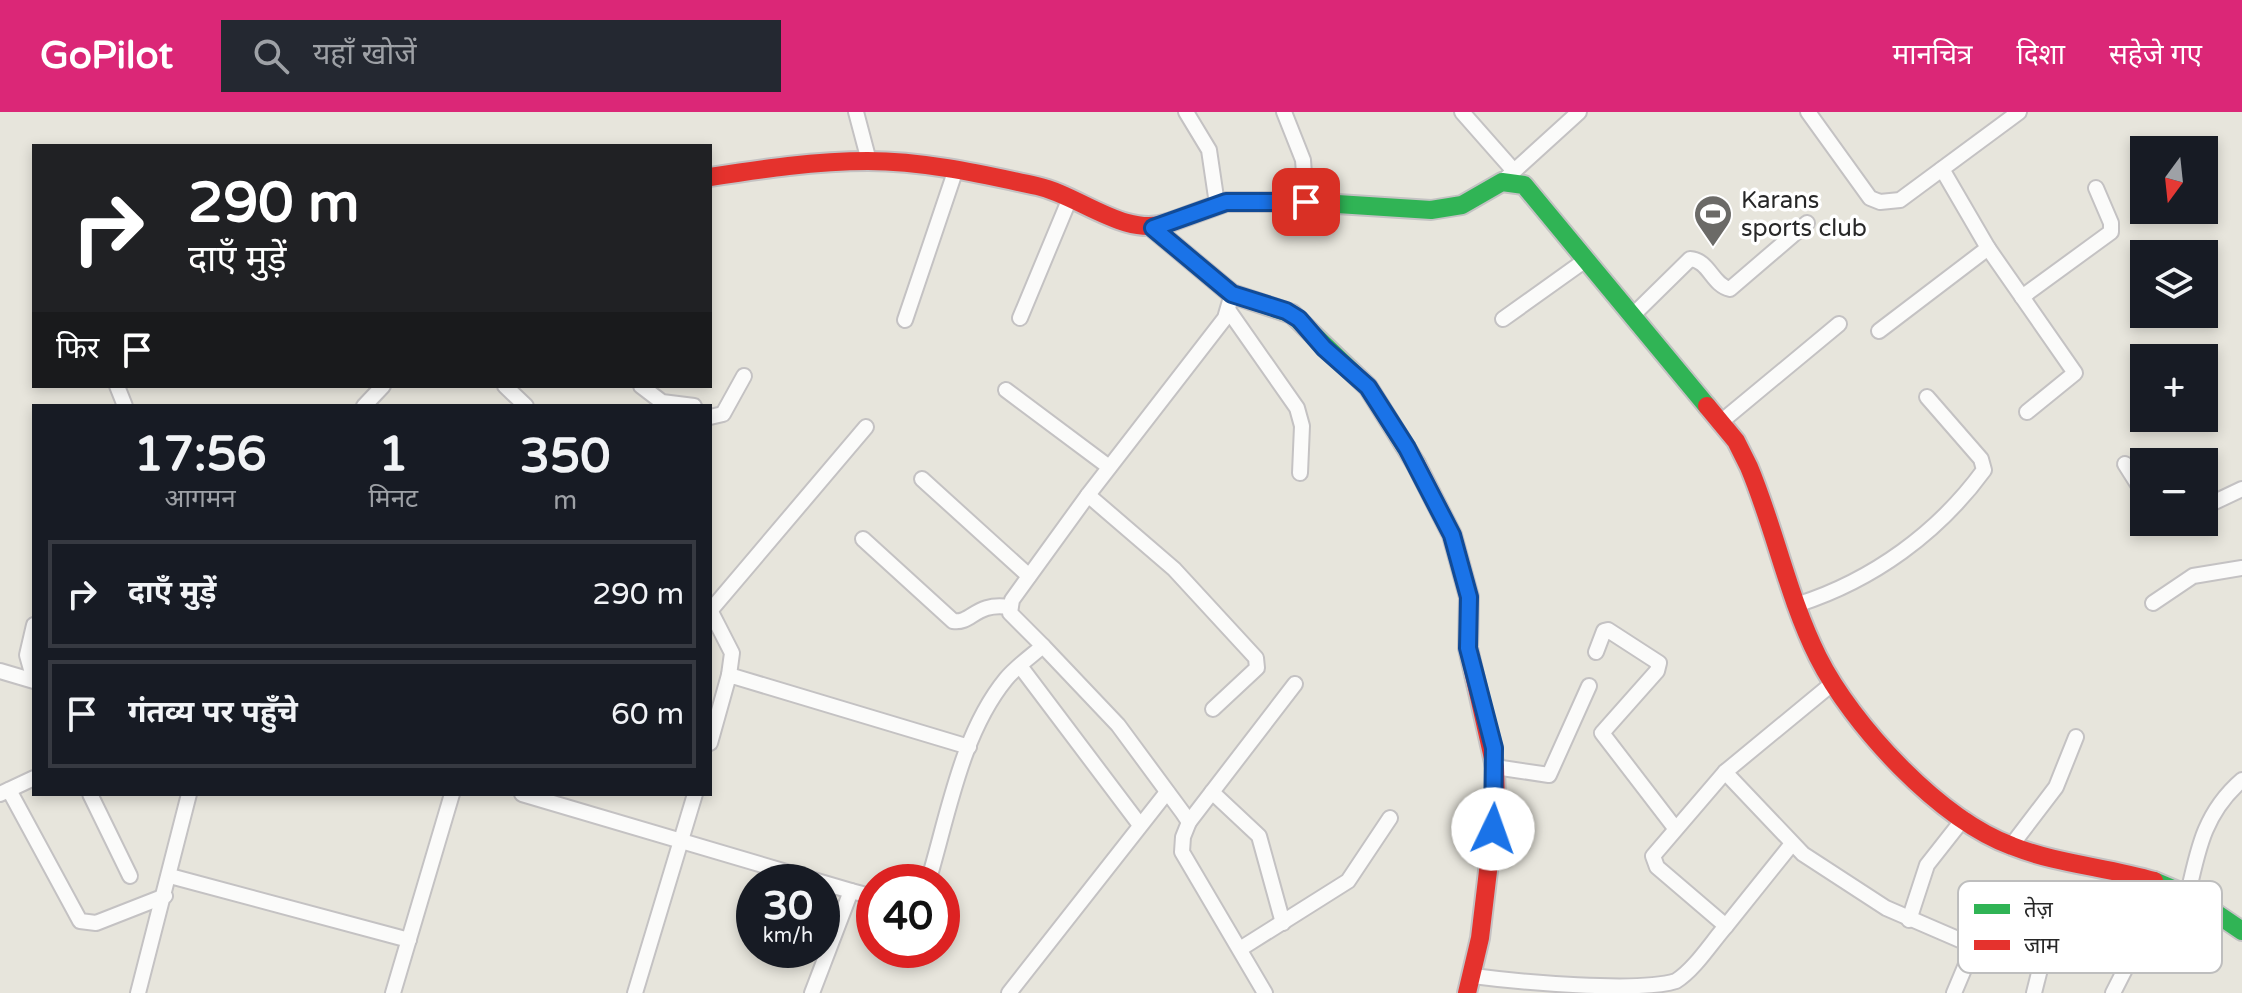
<!DOCTYPE html>
<html lang="hi">
<meta charset="utf-8">
<style>
body{margin:0;font-family:"Varela Round","Noto Sans Devanagari",sans-serif;background:#242831;color:#f1f3f6;height:100vh;display:flex;flex-direction:column;font-size:30px;white-space:nowrap}
*{box-sizing:border-box;margin:0}
p{font-size:26px;color:#9ea1a6}
.icon{flex:none;width:44px;height:44px;fill:none;stroke:currentColor;stroke-width:2;stroke-linecap:round;stroke-linejoin:round}
.map{position:relative;flex:1;overflow:hidden}
.sheet{position:absolute;left:32px;top:292px;width:680px;height:392px;display:flex;flex-direction:column;background:#171b24;border-radius:0px;box-shadow:0 4px 12px #0003}
.sheet>*{flex:none}
.top-card{position:absolute;left:32px;top:32px;width:680px;height:244px;border-radius:0px;box-shadow:0 4px 12px #0003;background:#202124;color:#fff;overflow:hidden}
.needle{width:52px;rotate:195deg}
.tools{position:absolute;left:2130px;top:24px;display:grid;gap:16px}
.tools a{display:grid;place-items:center;width:88px;height:88px;border-radius:0px;background:#171b24;box-shadow:0 4px 12px #0003;font-size:40px}
.speed{position:absolute;left:736px;top:752px;display:flex;gap:16px;font-size:40px;font-weight:700;text-align:center}
.speed>*{display:grid;place-content:center;width:104px;height:104px;border-radius:50%;background:#171b24;box-shadow:0 4px 12px #0003;line-height:1}
.speed small{font-size:20px;font-weight:400}
.speed .limit{border:12px solid #d22;background:#fff;color:#111}
.pin{position:absolute;display:grid;place-items:center;width:68px;height:68px;color:#fff;margin:-34px;border-radius:16px;box-shadow:0 4px 12px #0006}
.me{position:absolute;width:88px;margin:-44px;rotate:3deg;stroke-linejoin:round;filter:drop-shadow(0 0 6px #0008)}
.turn{display:flex;align-items:center;gap:28px;height:168px;padding:0 24px;font-size:36px}
.turn .icon{width:104px;height:104px;stroke-width:2.5}
.turn b{display:block;font-size:56px;line-height:68px}
.then{display:flex;align-items:center;height:76px;padding:0 24px;background:#0003;gap:16px;font-size:30px}
.eta{display:flex;justify-content:space-evenly;align-items:center;height:136px;text-align:center}
.eta b{font-size:48px;font-weight:800;line-height:56px}
ul{padding:0;list-style:none}
li{display:flex;align-items:center;gap:24px;height:108px;margin:0 16px 12px;padding:0 8px;border:4px solid #363941;border-radius:0px}
li div{flex:1}
li b{display:block;font-size:30px}
li em{font-style:normal}
header{display:flex;align-items:center;gap:48px;box-sizing:border-box;height:112px;padding:0 40px;background:#db2777;color:#fff}
header strong{font-size:38px}
nav{display:flex;gap:44px;margin-inline-start:auto;font-size:28px}
.search{width:560px;height:72px;background:#242831;display:flex;align-items:center;gap:20px;box-sizing:border-box;padding:0 28px;border-radius:0px;color:#9ea1a6;font-size:30px}
.map>svg:first-child{display:block}
.lines{fill:none;stroke-linecap:round;stroke-linejoin:round}
.street-casing{stroke:#c4c2c3;stroke-width:18}
.fast-casing{stroke:#c4c2c3;stroke-width:22}
.jam-casing{stroke:#c4c2c3;stroke-width:22}
.street{stroke:#fbfbfa;stroke-width:14}
.fast{stroke:#30b455;stroke-width:18}
.jam{stroke:#e5322d;stroke-width:18}
.route-casing{stroke:#114b97;stroke-width:20}
.route{stroke:#1a73e8;stroke-width:14}
.labels{text-anchor:middle;dominant-baseline:central;stroke-width:7;stroke-linejoin:round;paint-order:stroke}
.poi-label{font-size:24px;fill:#282828;stroke:#fff;text-anchor:start}
.key{fill:#fff;stroke:#bebebe;stroke-width:2}
.key-label{font-size:22px;fill:#282828}
</style>
<header>
<strong>GoPilot</strong>
<div class="search"><svg class="icon" aria-label="search" viewBox="0 0 24 24"><circle cx="10" cy="10" r="6"/><path d="M15 15l6 6"/></svg>यहाँ खोजें</div>
<nav><a>मानचित्र</a><a>दिशा</a><a>सहेजे गए</a></nav>
</header>
<div class="map">
<svg width="2242" height="881" viewBox="0 0 2242 881">
<rect width="100%" height="100%" fill="#e7e5dc"/>
<g class="lines">
<g class="street-casing">
<g id="street">
<path d="M856,0L869,49"/>
<path d="M1186,0L1209,38L1217,92"/>
<path d="M1284,0L1303,48L1306,90"/>
<path d="M1462,0L1514,59"/>
<path d="M1808,0L1870,86L1880,90L1900,88L2019,0"/>
<path d="M1942,57L1988,136L2075,261L2027,300"/>
<path d="M1502,70L1579,0"/>
<path d="M2022,185L2111,120V111L2096,76"/>
<path d="M1229,199L1297,296L1302,314L1300,361"/>
<path d="M1632,204L1690,147C1709,148 1712,173 1730,177L1807,111"/>
<path d="M1020,206L1070,86"/>
<path d="M1503,207L1587,147"/>
<path d="M905,208L956,57"/>
<path d="M1879,219L1988,136"/>
<path d="M117,274L125,294"/>
<path d="M505,274L526,294"/>
<path d="M641,274L662,290L694,294"/>
<path d="M1006,278L1109,355"/>
<path d="M364,294L383,274"/>
<path d="M710,305L723,302L744,264"/>
<path d="M1722,309L1839,212"/>
<path d="M2125,352L2144,382"/>
<path d="M922,367L1029,464"/>
<path d="M1088,383L1174,457L1256,546L1257,556L1213,597"/>
<path d="M2204,395L2242,377"/>
<path d="M2166,410H2171"/>
<path d="M863,427L953,509C972,512 975,490 1009,495"/>
<path d="M2153,491L2193,464L2242,456"/>
<path d="M1799,492C1873,468 1938,421 1984,358L1981,347L1927,285"/>
<path d="M710,498L732,541L729,563"/>
<path d="M710,499L866,315"/>
<path d="M34,513L27,543L34,568"/>
<path d="M1043,534L1010,501L1012,488L1088,383L1225,206L1232,182"/>
<path d="M1596,540L1604,519L1608,518L1659,551L1657,559L1602,621L1675,716"/>
<path d="M1020,554L1140,713"/>
<path d="M0,559L34,569"/>
<path d="M710,631L729,563L969,635"/>
<path d="M1495,655L1549,663L1589,574"/>
<path d="M1725,660L1803,742L1886,796L1967,831L1970,843L1954,881"/>
<path d="M9,678L80,809L96,811L165,784"/>
<path d="M1212,680L1259,724L1283,811"/>
<path d="M0,682L34,666"/>
<path d="M90,682L130,764"/>
<path d="M522,682L851,779L812,881"/>
<path d="M1189,710L1295,572"/>
<path d="M1791,733L1726,814L1657,755L1653,744L1725,660L1833,571"/>
<path d="M2011,734L2056,675L2076,625"/>
<path d="M170,764L409,828"/>
<path d="M928,770C948,704 961,622 1006,567C1016,555 1030,545 1043,534L1118,613L1183,701L1189,710L1183,725L1182,740L1265,881"/>
<path d="M851,779L874,785"/>
<path d="M1909,808L1927,753L1964,706"/>
<path d="M1240,837L1348,769L1390,706"/>
<path d="M1473,864C1519,870 1638,881 1676,869C1695,857 1711,831 1726,814"/>
<path d="M138,881L189,682"/>
<path d="M393,881L452,682"/>
<path d="M635,881L695,682"/>
<path d="M1009,881L1167,680"/>
<path d="M2034,881L2040,857"/>
<path d="M2113,881L2150,808L2188,782C2198,736 2205,700 2242,668"/>
</g>
</g>
<g class="fast-casing">
<g id="fast">
<path d="M1168,111L1226,90H1306L1431,98L1462,93L1502,70L1524,73L1707,294"/>
<path d="M1153,116L1232,182L1292,202L1368,275L1416,352"/>
<path d="M2154,769L2192,785L2242,819"/>
</g>
</g>
<g class="jam-casing">
<g id="jam">
<path d="M710,65C762,57 815,49 868,49C924,49 981,62 1037,74C1079,83 1125,126 1168,111"/>
<path d="M1707,294L1736,329L1749,355C1775,417 1788,485 1818,545C1852,613 1939,707 2012,734C2057,752 2107,755 2154,769"/>
<path d="M1416,352L1452,423L1469,485L1468,536L1495,655L1496,692L1480,826L1467,881"/>
</g>
</g>
<use href="#street" class="street"/>
<use href="#fast" class="fast"/>
<use href="#jam" class="jam"/>
</g>
<g class="lines">
<g class="route-casing">
<path id="route" d="M1306,90H1226L1153,116L1232,182L1286,199L1299,207L1324,236L1368,275L1407,336L1452,423L1469,485L1468,536L1494,636L1493,717"/>
</g>
<use href="#route" class="route"/>
</g>
<defs>
<g id="stadium-pin" transform="scale(2)"><path d="M0 17L-7.5 6A9.5 9.5 0 1 1 7.5 6Z" fill="#6b6a67" stroke="#fff"/><path d="M0-5a6.5 5 0 1 0 0 10a6.5 5 0 1 0 0-10ZM-3.5-1.8h7v3.6h-7Z" fill="#fff"/></g>
</defs>
<g fill-rule="evenodd">
<use href="#stadium-pin" x="1713" y="102"/>
</g>
<g class="labels">
<g class="poi-label">
<text x="1741" y="88">Karans<tspan x="1741" dy="28">sports club</tspan></text>
</g>
</g>
<rect x="1958" y="769" width="264" height="92" rx="12" class="key"/>
<rect x="1974" y="792" width="36" height="10" fill="#30b455"/>
<rect x="1974" y="828" width="36" height="10" fill="#e5322d"/>
<g class="key-label">
<text x="2024" y="805">तेज़</text>
<text x="2024" y="841">जाम</text>
</g>
</svg>
<div class="tools">
<a><svg class="needle" viewBox="-14 -14 28 28"><path d="M0-13l5 13h-10z" fill="#e53935"/><path d="M0 13l5-13h-10z" fill="#9ea1a6"/></svg></a>
<a><svg class="icon" aria-label="layers" viewBox="0 0 24 24"><path d="M12 4l9 5-9 5-9-5zM3 14l9 5 9-5"/></svg></a>
<a>+</a>
<a>−</a>
</div>
<div class="speed"><div>30<small>km/h</small></div><div class="limit">40</div></div>
<div class="pin" style="left:1306px;top:90px;background:#d93025"><svg class="icon" aria-label="arrive" viewBox="0 0 24 24"><path d="M6 21V4h12l-3 4 3 4H6"/></svg></div>
<svg class="me" style="left:1493px;top:717px" viewBox="-20 -20 40 40"><circle r="19" fill="#fff"/><path d="M0-13L10 11 0 6-10 11z" fill="#1a73e8"/></svg>
<div class="top-card">
<div class="turn"><svg class="icon" aria-label="right" viewBox="0 0 24 24"><path d="M7 20v-9h11M14 6l5 5-5 5"/></svg><div><b>290 m</b>दाएँ मुड़ें</div></div>
<div class="then">फिर<svg class="icon" aria-label="arrive" viewBox="0 0 24 24"><path d="M6 21V4h12l-3 4 3 4H6"/></svg></div>
</div>
<section class="sheet">
<div class="eta">
<div><b>17:56</b><p>आगमन</p></div>
<div><b>1</b><p>मिनट</p></div>
<div><b>350</b><p>m</p></div>
</div>
<ul>
<li><svg class="icon" aria-label="right" viewBox="0 0 24 24"><path d="M7 20v-9h11M14 6l5 5-5 5"/></svg><div><b>दाएँ मुड़ें</b></div><em>290 m</em></li>
<li><svg class="icon" aria-label="arrive" viewBox="0 0 24 24"><path d="M6 21V4h12l-3 4 3 4H6"/></svg><div><b>गंतव्य पर पहुँचे</b></div><em>60 m</em></li>
</ul>
</section>
</div>
